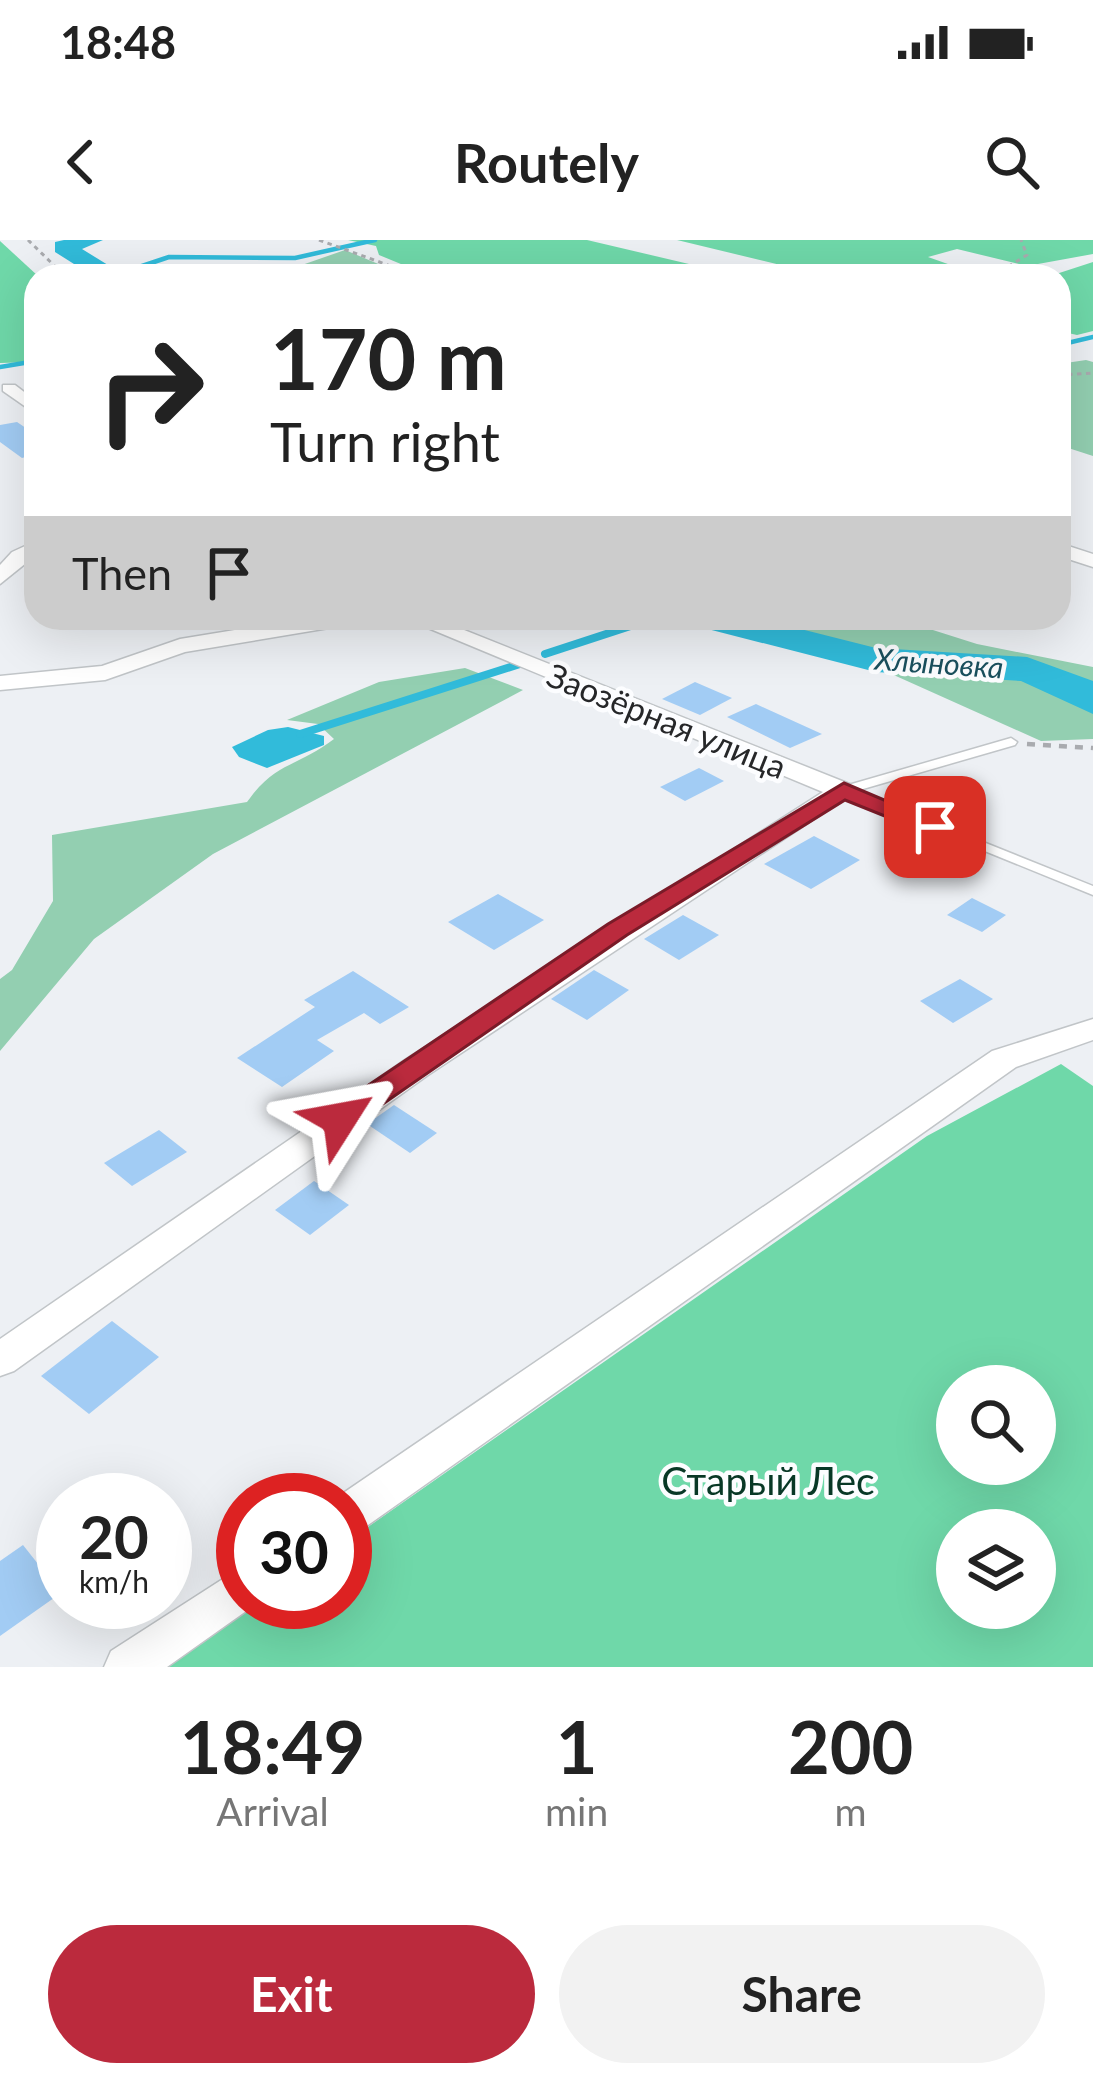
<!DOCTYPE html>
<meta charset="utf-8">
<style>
body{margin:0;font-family:Lato,sans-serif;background:#f2f2f2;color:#222;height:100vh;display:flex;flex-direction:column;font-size:45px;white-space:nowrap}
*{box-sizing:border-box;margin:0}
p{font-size:39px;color:#767676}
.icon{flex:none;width:66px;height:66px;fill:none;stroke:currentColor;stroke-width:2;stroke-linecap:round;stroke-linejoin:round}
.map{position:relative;height:1427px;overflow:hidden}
.panel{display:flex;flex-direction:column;background:#fff;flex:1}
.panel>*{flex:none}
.hud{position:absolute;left:24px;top:24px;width:1047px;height:366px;border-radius:36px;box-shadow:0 12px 48px #0002;background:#fff;color:#222;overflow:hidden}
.fabs{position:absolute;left:936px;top:1125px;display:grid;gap:24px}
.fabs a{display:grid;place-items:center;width:120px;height:120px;border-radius:50%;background:#fff;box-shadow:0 12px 48px #0002;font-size:60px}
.speed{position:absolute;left:36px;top:1233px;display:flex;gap:24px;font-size:60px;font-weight:700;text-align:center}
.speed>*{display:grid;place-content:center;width:156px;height:156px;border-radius:50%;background:#fff;box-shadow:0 12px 48px #0002;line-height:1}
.speed small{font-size:30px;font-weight:400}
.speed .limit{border:18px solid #d22;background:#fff;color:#111}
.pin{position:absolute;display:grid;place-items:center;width:102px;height:102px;color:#fff;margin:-51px;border-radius:24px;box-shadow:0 6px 18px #0006}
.me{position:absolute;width:132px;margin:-66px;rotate:56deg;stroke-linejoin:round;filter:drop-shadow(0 0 9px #0008)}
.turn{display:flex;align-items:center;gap:42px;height:252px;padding:0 48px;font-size:54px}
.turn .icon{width:156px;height:156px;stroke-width:2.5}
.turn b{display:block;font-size:84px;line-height:102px}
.then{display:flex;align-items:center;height:114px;padding:0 48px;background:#0003;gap:24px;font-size:45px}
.eta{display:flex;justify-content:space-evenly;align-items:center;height:204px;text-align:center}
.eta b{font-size:72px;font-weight:700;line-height:84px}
.button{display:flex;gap:24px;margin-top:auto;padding:24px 48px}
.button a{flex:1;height:138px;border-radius:72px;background:#bb2a3d;color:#fff;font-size:48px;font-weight:700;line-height:138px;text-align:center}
.button a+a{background:#f2f2f2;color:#222}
.status{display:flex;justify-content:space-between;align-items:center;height:84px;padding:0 60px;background:#fff;direction:ltr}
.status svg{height:33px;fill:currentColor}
header{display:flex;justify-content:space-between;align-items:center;height:156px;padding:0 48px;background:#fff;font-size:54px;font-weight:700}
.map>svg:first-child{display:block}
.green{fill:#93cfb1}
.forest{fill:#6fd8a9;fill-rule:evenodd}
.water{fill:#31bbda}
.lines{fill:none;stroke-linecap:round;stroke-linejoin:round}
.stream-far1{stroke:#31bbda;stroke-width:4.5}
.stream{stroke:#31bbda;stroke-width:8}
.river{fill:#31bbda;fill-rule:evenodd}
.building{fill:#a2ccf4}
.lane-casing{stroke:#c1c5c8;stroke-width:3}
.street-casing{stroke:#c1c5c8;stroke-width:3}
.path-far1{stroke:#a9abaf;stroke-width:3;stroke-dasharray:4.5 4.5;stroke-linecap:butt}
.path{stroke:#a9abaf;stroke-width:4.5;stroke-dasharray:8 8;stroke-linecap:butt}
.lane{fill:#fff;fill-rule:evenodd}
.street{fill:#fff;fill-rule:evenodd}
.route{fill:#bb2a3d;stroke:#7a1b28;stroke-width:3}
.labels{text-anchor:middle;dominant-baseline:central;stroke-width:9;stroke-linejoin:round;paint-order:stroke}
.far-water-label{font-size:30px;font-style:italic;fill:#1a505e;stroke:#fcfdff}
.street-label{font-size:33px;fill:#262729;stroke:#fcfdff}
.near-park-label{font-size:39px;fill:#083826;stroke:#fcfdff}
</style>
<div class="status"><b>18:48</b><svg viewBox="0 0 49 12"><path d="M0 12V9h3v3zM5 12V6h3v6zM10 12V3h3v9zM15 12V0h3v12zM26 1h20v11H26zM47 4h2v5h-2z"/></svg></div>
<header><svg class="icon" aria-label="back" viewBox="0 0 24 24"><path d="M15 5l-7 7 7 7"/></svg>Routely<svg class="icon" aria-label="search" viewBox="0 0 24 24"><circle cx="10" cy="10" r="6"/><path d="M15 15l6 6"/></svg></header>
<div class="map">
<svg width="1093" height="1427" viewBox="0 0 1093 1427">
<rect width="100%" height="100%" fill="#edf0f4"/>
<g class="green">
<path d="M345,10L407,36H271L276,34Z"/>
<path d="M1086,120L1093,122V216L1059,205V124Z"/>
<path d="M721,378H895L977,404L1093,427V499L1041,501L887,432L783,402Z"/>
<path d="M465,428L523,450L213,614L94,699L0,811V739L12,730L53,661L52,595L247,562C276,521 296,528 334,499L318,484L287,480L379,442Z"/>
</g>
<g class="forest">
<path d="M348,0H587L740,36H430L379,15L376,6Z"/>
<path d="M677,0H1093V14L1027,26L957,9L928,17L962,29L1024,36H826Z"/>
<path d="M0,1L38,36L36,122L0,123Z"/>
<path d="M1093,22V91L1077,95L1059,91V36H1050Z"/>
<path d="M1061,824L1093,846V1427H165L259,1362H345V1303L927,896ZM957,1146H1035V1224H957ZM957,1290H1035V1368H957Z"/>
</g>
<path class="water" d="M288,487L324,496V505L267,528L239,517L232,507L268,490Z"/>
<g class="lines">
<g class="stream-far1">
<path d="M179,36L139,27L169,17L295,18L375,0"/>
<path d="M1059,105L1093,97"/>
<path d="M0,127L36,121"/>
</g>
<g class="stream">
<path d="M545,414L655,378"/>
<path d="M300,494L523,423"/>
</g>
<g class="river">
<path d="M64,0H103L82,9L108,25L138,31L142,36H93L55,12V2Z"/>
<path d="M690,378H757L876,408L1027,417L1093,441V474L1021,441L876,432L696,386Z"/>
</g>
</g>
<g class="building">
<path d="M17,182L36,195V214L22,218L0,202V185Z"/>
<path d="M695,442L732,458L700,475L662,459Z"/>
<path d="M756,464L822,494L790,508L727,477Z"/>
<path d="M699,528L724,541L685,561L660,547Z"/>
<path d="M814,596L860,620L811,649L764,624Z"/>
<path d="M498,654L544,680L494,710L448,682Z"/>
<path d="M972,658L1006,675L982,692L947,675Z"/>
<path d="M683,675L719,695L679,720L644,699Z"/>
<path d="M594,730L629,750L587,780L551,759Z"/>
<path d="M353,731L409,767L380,784L364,773L317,800L334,811L282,847L237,818L315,767L304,760Z"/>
<path d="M960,739L993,759L953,783L920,761Z"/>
<path d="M394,865L437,893L410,913L367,884Z"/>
<path d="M159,890L187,912L132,946L104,923Z"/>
<path d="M314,941L349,965L310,995L275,970Z"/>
<path d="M112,1081L159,1117L89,1174L41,1136Z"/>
<path d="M23,1305L61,1353L0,1396V1321Z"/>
</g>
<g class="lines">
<g class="lane-casing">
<path id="lane" d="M1011,498L1017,502L1015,505L856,551L1093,646V655L837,551L838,548Z"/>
</g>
<g class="street-casing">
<g id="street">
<path d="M3,145H15L36,161V174L3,151Z"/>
<path d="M36,301V315L0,344V325L12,312Z"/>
<path d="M1059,303L1093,314V327L1059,316Z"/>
<path d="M308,378H358L347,385L185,412L105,440L0,450V436L102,426L180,399Z"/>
<path d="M404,378H434L852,545L856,551L428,835L14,1131L0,1136V1099L405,820L823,552Z"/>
<path d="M1093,779V800L1016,827L361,1290L345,1295V1260H333L992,811Z"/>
<path d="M243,1326V1362H259L167,1427H104L111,1411Z"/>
</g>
</g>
<g class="path-far1">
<path d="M28,0L65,36"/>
<path d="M319,0L418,36"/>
<path d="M993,36L1027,15L1021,0"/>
<path d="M1059,135L1093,133"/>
</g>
<path class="path" d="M1027,504L1093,508"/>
<use href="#lane" class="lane"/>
<use href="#street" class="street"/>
</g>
<path class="route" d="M844,543L948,587L935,595L927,593L845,560L627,695L351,886H330L325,879L330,871L608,684Z"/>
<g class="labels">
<g class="far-water-label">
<text transform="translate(939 422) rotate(4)">Хлыновка</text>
</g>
<g class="street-label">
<text transform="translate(667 480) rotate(22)">Заозёрная улица</text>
</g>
<g class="near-park-label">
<text x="768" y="1240">Старый Лес</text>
</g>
</g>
</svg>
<div class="fabs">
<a><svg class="icon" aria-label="search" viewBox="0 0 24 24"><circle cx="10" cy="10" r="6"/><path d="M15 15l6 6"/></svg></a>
<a><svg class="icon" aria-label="layers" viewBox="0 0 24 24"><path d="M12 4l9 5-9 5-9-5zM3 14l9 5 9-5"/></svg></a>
</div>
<div class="speed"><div>20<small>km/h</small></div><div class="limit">30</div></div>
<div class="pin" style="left:935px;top:587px;background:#d93025"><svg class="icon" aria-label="arrive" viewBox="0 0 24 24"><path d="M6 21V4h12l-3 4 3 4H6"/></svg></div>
<svg class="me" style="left:340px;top:879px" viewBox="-20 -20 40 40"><path d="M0-17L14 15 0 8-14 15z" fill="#bb2a3d" stroke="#fff" stroke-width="4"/></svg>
<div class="hud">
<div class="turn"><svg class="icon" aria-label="right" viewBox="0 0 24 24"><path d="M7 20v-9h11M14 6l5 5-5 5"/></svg><div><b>170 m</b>Turn right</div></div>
<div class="then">Then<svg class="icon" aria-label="arrive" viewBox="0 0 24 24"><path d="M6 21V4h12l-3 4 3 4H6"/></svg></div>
</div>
</div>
<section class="panel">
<div class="eta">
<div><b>18:49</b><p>Arrival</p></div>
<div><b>1</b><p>min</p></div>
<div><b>200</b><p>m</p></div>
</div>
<div class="button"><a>Exit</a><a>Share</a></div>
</section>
